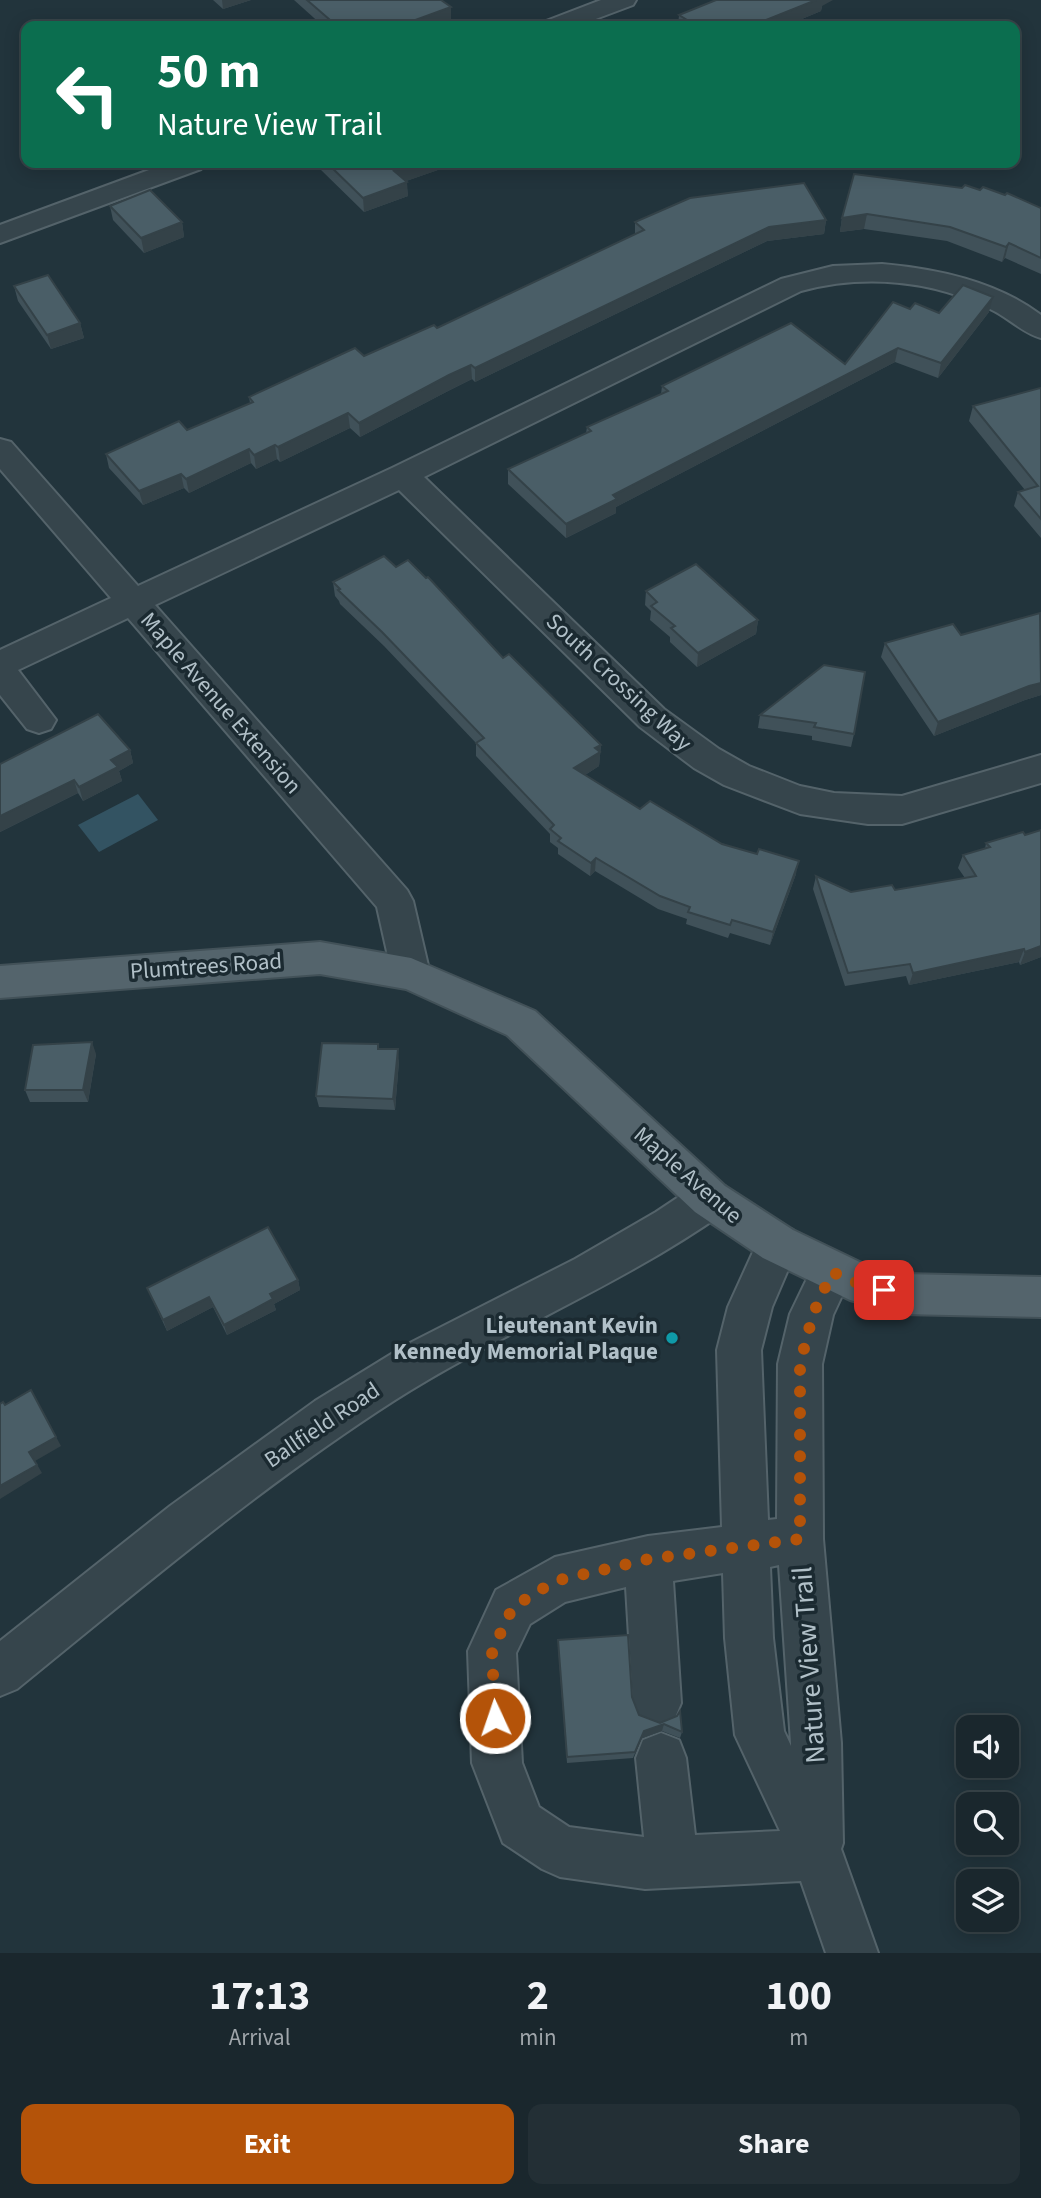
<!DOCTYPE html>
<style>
body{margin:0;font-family:"Source Sans 3",sans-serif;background:#232f35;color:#f1f3f6;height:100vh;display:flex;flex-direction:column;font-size:26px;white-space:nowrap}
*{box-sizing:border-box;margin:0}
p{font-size:23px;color:#9fa5aa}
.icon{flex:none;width:38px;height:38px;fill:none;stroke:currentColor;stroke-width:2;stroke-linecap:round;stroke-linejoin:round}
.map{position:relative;height:1953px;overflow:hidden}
.drawer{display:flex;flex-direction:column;background:#1a272d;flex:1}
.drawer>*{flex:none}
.banner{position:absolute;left:21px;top:21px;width:999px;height:147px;border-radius:14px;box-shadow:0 4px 18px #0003,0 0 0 2px #384449;background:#0b6e4f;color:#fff;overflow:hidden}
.tools{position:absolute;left:956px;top:1715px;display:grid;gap:14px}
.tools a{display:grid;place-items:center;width:63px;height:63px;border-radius:14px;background:#1a272d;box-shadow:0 4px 18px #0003,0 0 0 2px #384449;font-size:35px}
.pin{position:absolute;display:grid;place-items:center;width:60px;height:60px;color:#fff;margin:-30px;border-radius:14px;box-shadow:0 4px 10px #0006}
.me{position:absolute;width:77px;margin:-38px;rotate:357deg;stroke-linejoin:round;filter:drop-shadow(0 0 5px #0008)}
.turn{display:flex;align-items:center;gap:24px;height:147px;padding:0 21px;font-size:32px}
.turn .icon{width:91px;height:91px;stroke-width:2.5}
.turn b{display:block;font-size:49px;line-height:60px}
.eta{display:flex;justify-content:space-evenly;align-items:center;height:119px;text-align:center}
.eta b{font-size:42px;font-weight:700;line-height:49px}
.cta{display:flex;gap:14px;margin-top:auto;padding:14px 21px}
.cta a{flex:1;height:80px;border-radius:14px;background:#b45309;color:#fff;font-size:28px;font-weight:700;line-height:80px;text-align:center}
.cta a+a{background:#232f35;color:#f1f3f6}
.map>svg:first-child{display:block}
.water{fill:#335362}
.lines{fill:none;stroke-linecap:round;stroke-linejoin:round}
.minor-casing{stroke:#54636a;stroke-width:4}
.major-casing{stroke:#425158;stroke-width:4}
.minor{fill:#36454c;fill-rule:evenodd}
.major{fill:#54646c;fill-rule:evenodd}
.wall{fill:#405159}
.shaded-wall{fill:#344248}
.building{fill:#4a5e67;stroke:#344248;stroke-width:2}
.route{stroke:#b45309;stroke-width:12;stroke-dasharray:0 21.6}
.culture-dot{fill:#0f9aa8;stroke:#1b2a31;stroke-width:2.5}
.labels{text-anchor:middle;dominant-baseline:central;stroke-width:7;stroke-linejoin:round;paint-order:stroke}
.street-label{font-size:23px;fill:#b1c0c8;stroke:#1b2a31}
.poi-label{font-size:23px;font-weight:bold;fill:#b1c0c8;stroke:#1b2a31;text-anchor:end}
.near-street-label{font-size:28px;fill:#b1c0c8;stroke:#1b2a31}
</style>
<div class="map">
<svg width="1041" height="1953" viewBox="0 0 1041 1953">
<rect width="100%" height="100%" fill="#22343c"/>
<path class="water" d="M138,794L158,820L99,852L78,825Z"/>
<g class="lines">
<g class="minor-casing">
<g id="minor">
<path d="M601,0H636L633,5L577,26H543L546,21Z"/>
<path d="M168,163H205L201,169L0,243V225Z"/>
<path d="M882,264C937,269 996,281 1041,315V338C1022,333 1008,317 990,309C932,280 864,274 801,291L424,477L664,709L719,749L749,766L800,786L834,793L902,796L1041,755V783L902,824H868L800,814L724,785L694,768L640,727L399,490L155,605L407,890L413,901L430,974L425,985L411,990L397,985L392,974L377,907L128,618L18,670L56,720L51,729L39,733L27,729L0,695V650L111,598L0,469V439L11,442L138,586L392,468L781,279L833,266Z"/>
<path d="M710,1180L725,1186L731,1199L725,1212C620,1286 502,1332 395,1400C261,1486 140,1589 17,1689L0,1696V1641L170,1506L315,1401L406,1345L575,1259L656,1212L695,1186Z"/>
<path d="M778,1225L793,1230L799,1244L772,1307L761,1350L768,1520L777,1519L778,1364L790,1314L817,1258L832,1252L847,1258L853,1272L833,1315L822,1364L823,1539L841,1743L843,1843L841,1849L878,1953H826L801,1881L645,1889L560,1877L542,1869L503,1843L472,1763L468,1651L496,1590L555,1557L648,1536L722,1527L717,1350L728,1307L763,1230ZM779,1565L791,1743V1746L784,1731L773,1638L770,1567ZM723,1573L725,1638L735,1735L780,1831L695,1835L686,1758L679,1740L661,1733L643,1740L636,1758L644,1837L569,1827L539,1807L522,1763L516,1653L530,1624L565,1602L626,1587L633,1703L640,1720L657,1727L674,1720L681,1703L673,1581Z"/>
</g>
</g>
<g class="major-casing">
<path id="major" d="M320,942L411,958L535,1011L725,1186L793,1230L870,1267L902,1274L1041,1277V1317L902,1314L850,1300L763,1258L695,1212L507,1035L406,989L320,974L0,998V966Z"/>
</g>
<use href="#minor" class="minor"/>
<use href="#major" class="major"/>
</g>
<g class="wall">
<path d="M213,0H251L223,9Z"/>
<path d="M294,0H441L451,7V20L435,26H323Z"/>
<path d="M822,6L821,11L785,26H678L679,15Z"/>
<path d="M320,163H458L406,181L408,196L364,212L320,169Z"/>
<path d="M980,190L1041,208V274L1005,258L1002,262L947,241L864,229L840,232L842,218Z"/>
<path d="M110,206L182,222L184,237L144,253L113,220Z"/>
<path d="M826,220L824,234L767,241L475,382L472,379L450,390L360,437L350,428L280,462L277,459L256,469L251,463L189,493L184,488L143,505L109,468L106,454L187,430L250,403L249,397L364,356L437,328L635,234V222Z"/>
<path d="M14,286L80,323L84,338L51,349L18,301Z"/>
<path d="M910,309L939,313L989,312L938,378L895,362L616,507V513L566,538L508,484V469L586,433L587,427L661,394L662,386L845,364Z"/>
<path d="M1041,389V538L1014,506L1018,492L1025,490L969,421L973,406Z"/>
<path d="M396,567L503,658L601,745L599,766L585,775L640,809L796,874L770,945L730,933L728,938L686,924L687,919L658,909L595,871L590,876L558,854V848L550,842V834L476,756V743L384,646L340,604L339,601L335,596L333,582Z"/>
<path d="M646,591L758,620L756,634L697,667L670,642V637L650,620L651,611L645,605Z"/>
<path d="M1041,615V695L1025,700L934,736L881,657L885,643L961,635Z"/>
<path d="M824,665L854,734L851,747L812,740V736L758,728L760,715Z"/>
<path d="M130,750L133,763L119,771L122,781L83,801L78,793L0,832V764Z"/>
<path d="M1023,832L1041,957L1020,965L1019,962L909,985L906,976L845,986L813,889L816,876L851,892L895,890L965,878L958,868L963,855L985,849L986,843Z"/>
<path d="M378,1044L379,1049L399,1061L395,1110L319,1107L316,1096Z"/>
<path d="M96,1054L88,1102H30L25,1090Z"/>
<path d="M298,1280L300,1290L274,1304L276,1310L227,1335L213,1307L167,1331L147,1288Z"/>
<path d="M558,1640L632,1697L639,1715L682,1732L680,1738L662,1731L642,1738L633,1758L567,1763L558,1647Z"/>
</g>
<g class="shaded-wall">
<path d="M222,0H251L223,9Z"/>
<path d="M816,0H833L822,6L821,11L785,26H751Z"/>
<path d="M451,7V20L435,26H399Z"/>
<path d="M418,163H458L395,185L394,171Z"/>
<path d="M407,182L408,196L364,212L363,198Z"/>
<path d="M867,214L864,229L840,232L842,218Z"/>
<path d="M826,220L824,234L767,241L475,382V368L769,227Z"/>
<path d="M182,222L184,237L144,253L141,238Z"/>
<path d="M1009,243L1005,258L1002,262L1006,247Z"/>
<path d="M993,297L989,312L938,378L941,363Z"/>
<path d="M80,323L84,338L51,349L47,335Z"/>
<path d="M898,348L895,362L616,507V513L566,538V524L613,495Z"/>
<path d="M471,365L472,379L450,390L360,437L359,423L449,375Z"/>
<path d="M348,413L350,428L280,462L278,447Z"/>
<path d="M275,445L277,459L256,469L254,455Z"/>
<path d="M249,449L251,463L189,493L186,479Z"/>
<path d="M181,474L184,488L143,505L139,491Z"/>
<path d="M758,620L756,634L697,667L698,653Z"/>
<path d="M1041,683V695L1025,700L934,736L938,722L1029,686Z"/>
<path d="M601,745L599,766L574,782V768L595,748Z"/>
<path d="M130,750L133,763L119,771L122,781L83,801L79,787L111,760Z"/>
<path d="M74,780L78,793L0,832V816Z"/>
<path d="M596,858L595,871L590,876L591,863Z"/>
<path d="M799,861L796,874L770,945L773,932Z"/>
<path d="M1041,946V957L1020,965L1025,952Z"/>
<path d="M1024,949L1019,962L909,985L913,973Z"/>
<path d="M92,1042L96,1054L88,1102L83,1090Z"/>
<path d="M398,1049L399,1061L395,1110L393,1099Z"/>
<path d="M298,1280L300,1290L274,1304L276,1310L227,1335L224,1325L270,1294Z"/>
<path d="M209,1297L213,1307L167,1331L163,1320Z"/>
<path d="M31,1390L61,1446L35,1461L42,1473L0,1499V1486L29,1452Z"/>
<path d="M664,1724L662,1731L642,1738L633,1758L644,1731Z"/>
</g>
<g class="building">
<path d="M307,0H441L451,7L399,26H337Z"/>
<path d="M716,0H816L751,26H697L679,15Z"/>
<path d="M327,163H418L394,171L407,182L363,198Z"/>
<path d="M854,174L962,188L965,185L980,190L983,187L1005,195L1007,193L1041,208V258L1009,243L1006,247L950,227L867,214L842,218Z"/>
<path d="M804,183L826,220L769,227L475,368L471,365L449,375L359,423L348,413L278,447L275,445L254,455L249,449L186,479L181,474L139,491L106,454L179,421L187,430L253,402L249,397L355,348L364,356L434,325L437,328L644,230L635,222L690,198Z"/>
<path d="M150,190L182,222L141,238L110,206Z"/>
<path d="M48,275L80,323L47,335L14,286Z"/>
<path d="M963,285L993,297L941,363L898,348L613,495L617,499L566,524L508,469L591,431L587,427L668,391L662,386L791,323L845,364L893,302L910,309L915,303L939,313Z"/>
<path d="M1040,388L1041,389V519L1018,492L1038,486L973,406Z"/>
<path d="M384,556L396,567L408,560L426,578L428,577L503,658L509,654L601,745L595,748L600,752L574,768L640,809L650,801L722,844L757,854L759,849L799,861L773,932L732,920L730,925L688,912L690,907L660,896L596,858L591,863L558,841L561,838L550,829L554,825L476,743L484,738L382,632L338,590L340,589L333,582Z"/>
<path d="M696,564L758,620L698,653L671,628L675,626L651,606L657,602L646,591Z"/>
<path d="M1040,613L1041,683L1029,686L938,722L885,643L953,624L961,635Z"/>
<path d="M824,665L865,672L854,734L814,727L816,723L760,715Z"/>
<path d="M98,714L130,750L111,760L118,767L79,787L74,780L0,816V764Z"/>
<path d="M1041,830V946L1025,952L1024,949L913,973L910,964L848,973L816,876L851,892L892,885L895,890L976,876L963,855L990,847L986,843L1023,832L1025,835Z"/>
<path d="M92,1042L83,1090H25L33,1045Z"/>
<path d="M322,1043L378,1044V1049H398L393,1099L316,1096Z"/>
<path d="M268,1227L298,1280L270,1294L273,1299L224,1325L209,1297L163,1320L147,1288Z"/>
<path d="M31,1390L56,1437L29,1452L37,1465L0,1486V1404L3,1402L5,1405Z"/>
<path d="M628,1635L632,1697L639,1715L660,1723L677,1716L680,1711L682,1732L664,1724L644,1731L635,1752L567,1757L558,1640Z"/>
</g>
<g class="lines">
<path class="route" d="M495,1718L492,1651L513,1607L555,1581L649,1559L800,1539V1364L813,1314L832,1272L865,1286L884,1290"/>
</g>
<circle class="culture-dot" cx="672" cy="1338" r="7"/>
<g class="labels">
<g class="street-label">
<text transform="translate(619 682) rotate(43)">South Crossing Way</text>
<text transform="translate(221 703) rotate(49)">Maple Avenue Extension</text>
<text transform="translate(206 966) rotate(-4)">Plumtrees Road</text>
<text transform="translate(688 1175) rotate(41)">Maple Avenue</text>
<text transform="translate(322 1425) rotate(-34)">Ballfield Road</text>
</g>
<g class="poi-label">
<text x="658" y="1325">Lieutenant Kevin<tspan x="658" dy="26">Kennedy Memorial Plaque</tspan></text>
</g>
<g class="near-street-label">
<text transform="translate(809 1665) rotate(-94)">Nature View Trail</text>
</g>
</g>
</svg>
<div class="tools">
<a><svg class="icon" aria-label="sound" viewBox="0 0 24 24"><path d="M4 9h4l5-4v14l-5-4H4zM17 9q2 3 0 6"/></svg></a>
<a><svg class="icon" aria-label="search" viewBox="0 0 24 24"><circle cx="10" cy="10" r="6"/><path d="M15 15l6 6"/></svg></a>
<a><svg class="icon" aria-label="layers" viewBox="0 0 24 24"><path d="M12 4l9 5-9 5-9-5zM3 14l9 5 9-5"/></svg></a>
</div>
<div class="pin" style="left:884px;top:1290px;background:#d93025"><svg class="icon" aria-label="arrive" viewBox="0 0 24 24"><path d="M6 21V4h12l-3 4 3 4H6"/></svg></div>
<svg class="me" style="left:495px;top:1718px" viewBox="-20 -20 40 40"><circle r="17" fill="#b45309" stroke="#fff" stroke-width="3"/><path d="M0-11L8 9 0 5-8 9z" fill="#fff"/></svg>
<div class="banner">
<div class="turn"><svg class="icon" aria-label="left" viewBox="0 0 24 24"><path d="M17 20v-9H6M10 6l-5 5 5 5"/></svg><div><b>50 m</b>Nature View Trail</div></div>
</div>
</div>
<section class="drawer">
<div class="eta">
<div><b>17:13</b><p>Arrival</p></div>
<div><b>2</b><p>min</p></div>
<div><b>100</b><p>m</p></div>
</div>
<div class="cta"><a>Exit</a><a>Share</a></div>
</section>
